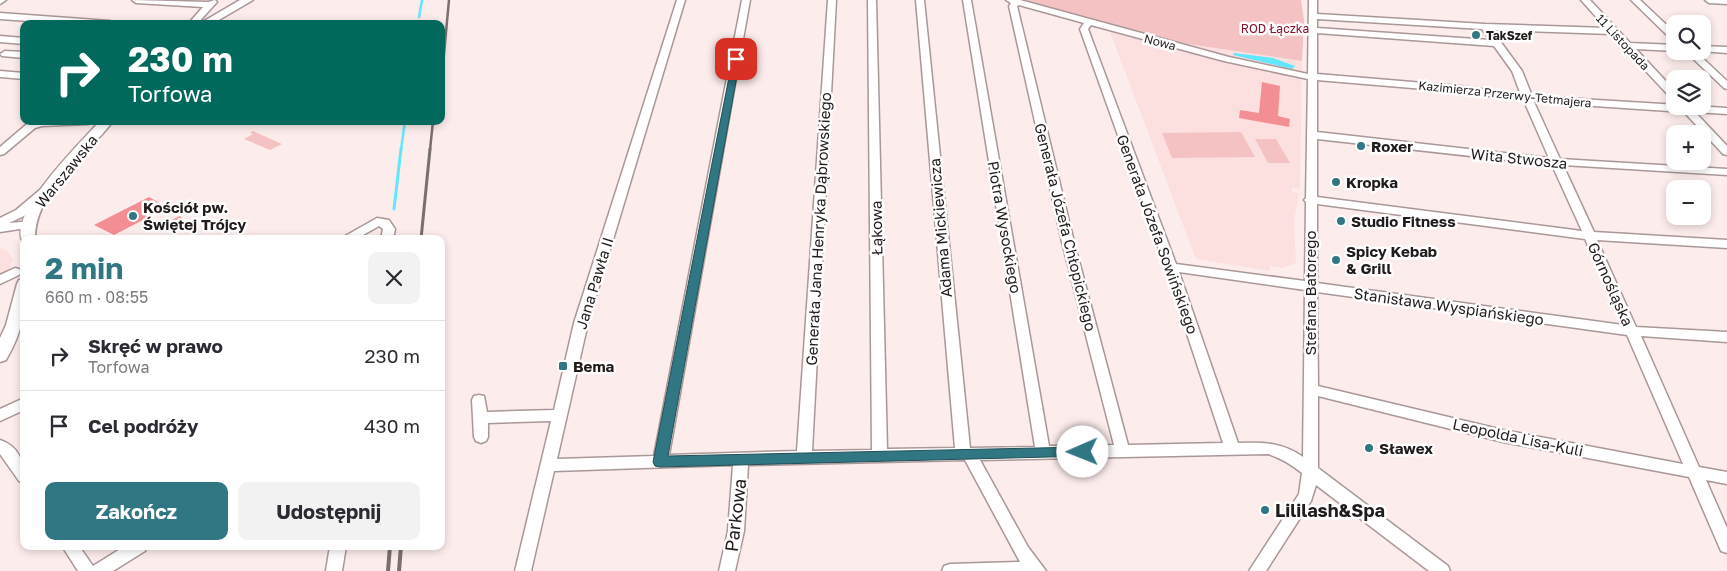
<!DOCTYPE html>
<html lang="pl">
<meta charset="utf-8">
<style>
body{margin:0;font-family:"Golos Text",sans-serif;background:#f2f2f3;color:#2b2b33;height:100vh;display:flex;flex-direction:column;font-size:19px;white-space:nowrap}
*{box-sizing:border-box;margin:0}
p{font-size:16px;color:#7c7c81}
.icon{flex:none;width:28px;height:28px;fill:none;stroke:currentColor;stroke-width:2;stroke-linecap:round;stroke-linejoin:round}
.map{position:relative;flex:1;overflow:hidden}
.details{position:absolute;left:20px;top:235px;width:425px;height:315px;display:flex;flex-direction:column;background:#fff;border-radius:10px;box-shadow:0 2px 8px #0003}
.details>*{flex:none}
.top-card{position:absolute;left:20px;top:20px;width:425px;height:105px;border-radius:10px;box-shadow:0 2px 8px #0003;background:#00695c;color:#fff;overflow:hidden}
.buttons{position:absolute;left:1666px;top:15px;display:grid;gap:10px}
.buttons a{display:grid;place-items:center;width:45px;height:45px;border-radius:10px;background:#fff;box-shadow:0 2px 8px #0003;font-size:25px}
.pin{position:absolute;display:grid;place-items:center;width:42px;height:42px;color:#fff;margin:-21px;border-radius:10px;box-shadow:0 2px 8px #0006}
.me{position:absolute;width:55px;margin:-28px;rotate:269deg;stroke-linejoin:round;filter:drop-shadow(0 0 4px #0008)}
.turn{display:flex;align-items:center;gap:18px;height:105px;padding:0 25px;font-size:22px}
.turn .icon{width:65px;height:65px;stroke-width:2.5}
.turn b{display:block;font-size:35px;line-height:42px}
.round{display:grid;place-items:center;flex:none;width:52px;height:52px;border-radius:10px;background:#f2f2f3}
.summary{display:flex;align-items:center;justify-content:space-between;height:85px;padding:0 25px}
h1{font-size:30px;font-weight:700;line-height:38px;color:#317783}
.primary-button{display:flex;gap:10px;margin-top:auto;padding:10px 25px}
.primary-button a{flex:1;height:58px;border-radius:10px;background:#317783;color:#fff;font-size:20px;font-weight:700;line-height:58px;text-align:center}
.primary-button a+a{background:#f2f2f3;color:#2b2b33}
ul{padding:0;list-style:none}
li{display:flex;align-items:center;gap:15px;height:70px;padding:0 25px;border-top:1px solid #e1e1e2}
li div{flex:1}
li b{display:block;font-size:19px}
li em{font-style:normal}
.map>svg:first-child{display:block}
.built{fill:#fcdfdf}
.green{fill:#f4c2c3}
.water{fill:#61e7ff}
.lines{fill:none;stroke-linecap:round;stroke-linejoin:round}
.stream-far1{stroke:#61e7ff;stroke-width:2.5}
.stream{stroke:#61e7ff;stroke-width:3}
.building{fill:#f38f94}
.minor-casing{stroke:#aa9797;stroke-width:3}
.major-casing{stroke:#aa9797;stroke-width:3}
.minor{fill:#fff;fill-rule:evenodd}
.major{fill:#fff;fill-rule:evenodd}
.rail-far2{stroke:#7a6f6f;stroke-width:2.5}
.rail-far1{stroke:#7a6f6f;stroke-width:3}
.rail{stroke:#7a6f6f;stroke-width:4}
.route{fill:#317783;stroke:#204d55}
.poi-dot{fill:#317783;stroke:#fefefe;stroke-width:2}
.labels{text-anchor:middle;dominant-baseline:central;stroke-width:5;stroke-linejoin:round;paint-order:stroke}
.far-park-label{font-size:12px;fill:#89122b;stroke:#fefefe}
.far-poi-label{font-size:12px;font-weight:bold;fill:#221b1b;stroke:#fefefe;text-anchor:start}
.far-street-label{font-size:12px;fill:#221b1b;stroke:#fefefe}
.poi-label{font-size:15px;font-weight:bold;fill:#221b1b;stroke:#fefefe;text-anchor:start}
.street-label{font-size:15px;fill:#221b1b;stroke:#fefefe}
.near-poi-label{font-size:18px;font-weight:bold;fill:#221b1b;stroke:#fefefe;text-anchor:start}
.near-street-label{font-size:18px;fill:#221b1b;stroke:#fefefe}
</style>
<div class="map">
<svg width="1727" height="571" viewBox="0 0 1727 571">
<rect width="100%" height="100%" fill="#fdecec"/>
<g class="built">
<path d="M1115,26L1181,43L1302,61L1300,189L1292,188V192L1299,193L1294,221L1296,263L1282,268L1270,266V271L1196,259L1110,32Z"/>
<path d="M0,248L6,250L13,259L9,270L0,275Z"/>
</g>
<g class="green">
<path d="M1021,0H1301L1304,20L1302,61L1181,43Z"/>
<path d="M253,131L282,144L270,150L244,139L253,134L250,133Z"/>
<path d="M1241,132L1255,157L1172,158L1162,133Z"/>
<path d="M1255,139H1276L1290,163H1268Z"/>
</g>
<path class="water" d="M1234,53L1273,58L1295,66L1292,69L1233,55Z"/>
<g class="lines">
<g class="stream-far1">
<path d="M419,17L422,0"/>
<path d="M418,21V24"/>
<path d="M401,150L405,121"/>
</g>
<path class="stream" d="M394,209L401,149"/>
</g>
<g class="building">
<path d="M1262,82L1280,86L1278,116L1290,119L1289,127L1239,118L1240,110L1259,113Z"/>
<path d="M149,197L165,206L143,220L114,235L94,225Z"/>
<path d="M180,216L186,222L171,229L165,223Z"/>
</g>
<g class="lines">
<g class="minor-casing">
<g id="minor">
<path d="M0,0H6L0,4Z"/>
<path d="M132,0L208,2L215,0L217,2L197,24H188L203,7L136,3Z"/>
<path d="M677,0H685L588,323L557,459L654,456L742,0H750L669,455L797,451L828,0H836L812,451L872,450L868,0H876L887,449L955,448L916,0H924L970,448L1035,447L963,0H971L1049,446L1114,445L1062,242L1009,6L1011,3L1006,0H1020L1229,57L1308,74L1309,0H1317V14L1485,24L1606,28L1581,0H1590L1630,43L1675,45V51L1636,49L1675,91V100L1672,99L1611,34L1492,30L1522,71L1532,96L1727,108V114L1695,112L1727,146V155L1723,154L1684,112L1534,102L1560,159L1727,169V175L1563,165L1594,232L1727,240V248L1597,240L1636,327L1727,332V342L1641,336L1699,467L1727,472V484L1706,480L1727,528V553L1721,551L1689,477L1503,442L1318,396V468L1448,566L1450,571H1429L1316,485L1311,501L1266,571H1249L1299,494L1302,473C1292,465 1281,458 1268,454L980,460L1028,547L1046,571H942L944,566L950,564L1020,562L965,460L748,465L744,531L735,571H719L728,531L733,465L554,471L531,571H515L551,421L488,423V437L486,441L481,443L476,441L474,437L472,400L474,396L479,395L484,396L487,412L554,410L574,323ZM1019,5L1084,23L1080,29L1165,267L1223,443L1128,445L1074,242L1017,6ZM1317,19L1482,29L1490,40L1317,28ZM1091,25L1224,61L1308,79L1306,198L1304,200L1306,202L1305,281L1176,264L1088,29ZM1317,33L1494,46L1512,71L1521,95L1460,86L1317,74ZM1317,80L1460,92L1524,101L1549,158L1317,132ZM1317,139L1552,165L1582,231L1317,197ZM1317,204L1585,239L1623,325L1317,283ZM1179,272L1305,290L1303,457C1282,442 1262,442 1238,443ZM1317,292L1627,335L1683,464L1503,430L1318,386Z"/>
<path d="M1631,0H1640L1675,33V41L1672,40Z"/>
<path d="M1705,0H1727V4L1709,3Z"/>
<path d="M0,13L110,21L114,24H70L0,19Z"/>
<path d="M0,36L24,38V44L0,42Z"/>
<path d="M1702,46L1727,47V53L1700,51H1702Z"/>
<path d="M5,51L24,52V58L2,56L0,54Z"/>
<path d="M1685,51H1695L1727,81V89L1724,88Z"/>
<path d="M0,71L24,73V79L0,77Z"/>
<path d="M36,121H93L88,124L42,126L35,128L4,154L0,155V147L27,124Z"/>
<path d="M45,188L49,189L51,191L49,193L24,216L9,223L33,221L35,224L33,227L0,232V218L16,210L41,189Z"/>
<path d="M377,218L389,220L395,229L393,239H381L383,229L379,226L356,239H340Z"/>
<path d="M15,268L19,269L21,272L19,275L0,284V275Z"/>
<path d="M24,398V410L0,421V409Z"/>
<path d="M0,440C21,447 24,464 24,483L19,481L0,454Z"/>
<path d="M62,546H79L93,566L125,546H147L145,551L113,571H78Z"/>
<path d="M330,546H346L342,571H326Z"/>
</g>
</g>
<g class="major-casing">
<g id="major">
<path d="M240,0H253L212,24H199Z"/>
<path d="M100,121H113C86,157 35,190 35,239H24L23,242C6,215 82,141 100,121Z"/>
<path d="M24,279C24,314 24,329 6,360L0,362V338L6,325L17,284L19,280Z"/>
</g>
</g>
<use href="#minor" class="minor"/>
<use href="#major" class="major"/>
<g class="rail-far2">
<path d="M441,86L449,0"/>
<path d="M430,150L433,121"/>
</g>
<path class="rail-far1" d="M421,239L430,149"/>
<g class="rail">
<path d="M388,571L390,546"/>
<path d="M399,571L401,546"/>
</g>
</g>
<path class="route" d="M733,57L740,59L668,456L1083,447L1088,449L1090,452L1088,456L660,467L655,466L653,462Z"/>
<g class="poi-dot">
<circle cx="1476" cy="35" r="5"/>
<circle cx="1361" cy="146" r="5"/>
<circle cx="1336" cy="182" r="5"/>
<circle cx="133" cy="216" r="5"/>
<circle cx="1341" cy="221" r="5"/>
<circle cx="1336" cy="260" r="5"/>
<rect x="558" y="361" width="10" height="10" rx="2.5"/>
<circle cx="1369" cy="448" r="5"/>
<circle cx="1265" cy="510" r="5"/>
</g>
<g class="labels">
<g class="far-park-label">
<text x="1275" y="28">ROD Łączka</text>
</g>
<g class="far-poi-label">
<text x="1486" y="35">TakSzef</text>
</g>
<g class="far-street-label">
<text transform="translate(1160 42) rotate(15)">Nowa</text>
<text transform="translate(1623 42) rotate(47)">11 Listopada</text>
<text transform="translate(1505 94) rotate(6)">Kazimierza Przerwy-Tetmajera</text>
</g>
<g class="poi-label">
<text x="1371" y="146">Roxer</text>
<text x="1346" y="182">Kropka</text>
<text x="143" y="207">Kościół pw.<tspan x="143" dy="17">Świętej Trójcy</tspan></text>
<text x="1351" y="221">Studio Fitness</text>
<text x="1346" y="251">Spicy Kebab<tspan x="1346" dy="17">&amp; Grill</tspan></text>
<text x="573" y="366">Bema</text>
<text x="1379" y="448">Sławex</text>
</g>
<g class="street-label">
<text transform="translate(1519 158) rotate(6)">Wita Stwosza</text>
<text transform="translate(66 171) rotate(-51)">Warszawska</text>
<text transform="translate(1005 227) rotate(80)">Piotra Wysockiego</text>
<text transform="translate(1066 227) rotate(76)">Generała Józefa Chłopickiego</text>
<text transform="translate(876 228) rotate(-91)">Łąkowa</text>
<text transform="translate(940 228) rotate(-95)">Adama Mickiewicza</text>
<text transform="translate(818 229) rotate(-87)">Generała Jana Henryka Dąbrowskiego</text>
<text transform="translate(1158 234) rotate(70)">Generała Józefa Sowińskiego</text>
<text transform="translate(594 283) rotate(-73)">Jana Pawła II</text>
<text transform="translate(1611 284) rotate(66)">Górnośląska</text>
<text transform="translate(1310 293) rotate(-90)">Stefana Batorego</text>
<text transform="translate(1449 306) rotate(8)">Stanisława Wyspiańskiego</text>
<text transform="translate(1518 437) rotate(12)">Leopolda Lisa-Kuli</text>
</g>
<g class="near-poi-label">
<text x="1275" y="510">Lililash&amp;Spa</text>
</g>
<g class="near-street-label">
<text transform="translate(735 515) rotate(-83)">Parkowa</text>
</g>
</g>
</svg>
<div class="buttons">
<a><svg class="icon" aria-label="search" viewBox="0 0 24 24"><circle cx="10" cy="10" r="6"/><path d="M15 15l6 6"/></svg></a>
<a><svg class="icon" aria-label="layers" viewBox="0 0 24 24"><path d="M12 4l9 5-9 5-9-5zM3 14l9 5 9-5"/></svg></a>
<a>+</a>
<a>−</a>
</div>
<div class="pin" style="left:736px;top:59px;background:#d93025"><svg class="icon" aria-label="arrive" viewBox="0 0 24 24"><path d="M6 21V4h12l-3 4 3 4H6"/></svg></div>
<svg class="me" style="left:1083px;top:452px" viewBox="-20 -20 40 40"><circle r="19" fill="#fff"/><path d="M0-13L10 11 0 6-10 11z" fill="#317783"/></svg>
<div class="top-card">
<div class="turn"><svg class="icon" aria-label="right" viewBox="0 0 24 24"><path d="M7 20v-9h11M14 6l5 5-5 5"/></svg><div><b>230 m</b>Torfowa</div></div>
</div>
<section class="details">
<div class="summary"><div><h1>2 min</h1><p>660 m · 08:55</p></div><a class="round"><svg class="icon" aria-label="close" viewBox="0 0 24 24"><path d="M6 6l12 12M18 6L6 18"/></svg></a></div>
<ul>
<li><svg class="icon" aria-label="right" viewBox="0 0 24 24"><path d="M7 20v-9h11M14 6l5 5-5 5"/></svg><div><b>Skręć w prawo</b><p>Torfowa</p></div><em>230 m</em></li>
<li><svg class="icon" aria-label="arrive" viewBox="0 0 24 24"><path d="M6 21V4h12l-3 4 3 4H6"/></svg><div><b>Cel podróży</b></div><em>430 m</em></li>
</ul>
<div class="primary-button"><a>Zakończ</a><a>Udostępnij</a></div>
</section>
</div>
